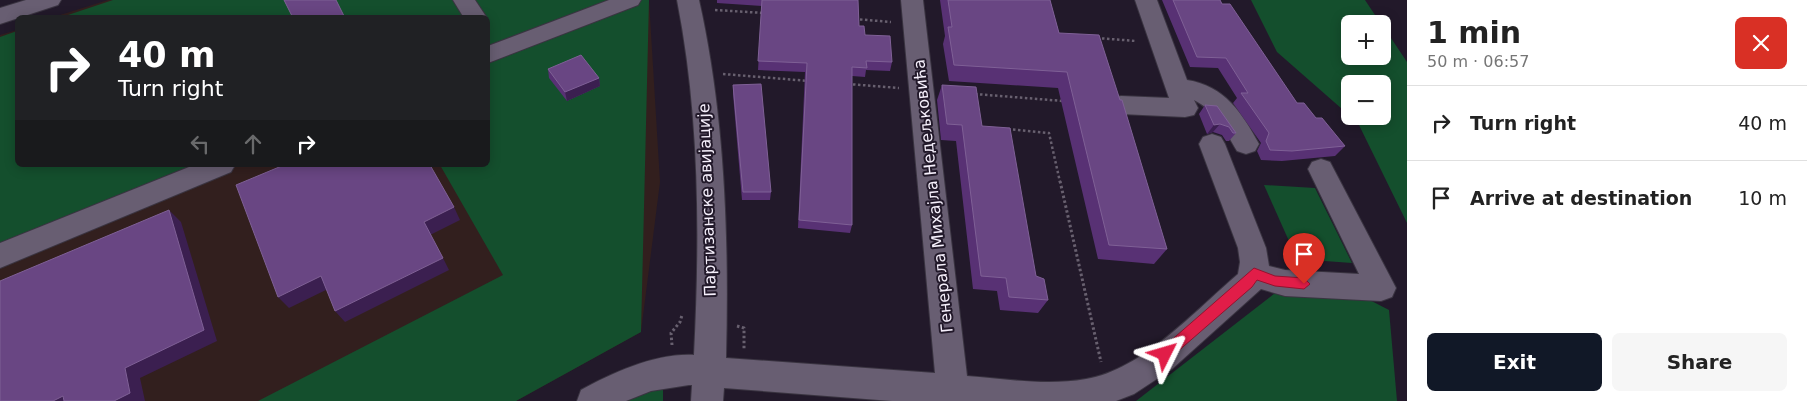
<!DOCTYPE html>
<meta charset="utf-8">
<style>
body{margin:0;font-family:"DejaVu Sans",sans-serif;background:#f6f6f6;color:#222;height:100vh;display:flex;flex-direction:column;font-size:19px;white-space:nowrap}
*{box-sizing:border-box;margin:0}
p{font-size:16px;color:#767676}
.icon{flex:none;width:28px;height:28px;fill:none;stroke:currentColor;stroke-width:2;stroke-linecap:round;stroke-linejoin:round}
.map{position:relative;flex:1;overflow:hidden}
.side{display:flex;flex-direction:column;background:#fff;width:400px}
.side>*{flex:none}
.hud{position:absolute;left:15px;top:15px;width:475px;height:152px;border-radius:8px;box-shadow:0 2px 12px #0003;background:#202124;color:#fff;overflow:hidden}
.tools{position:absolute;left:1341px;top:15px;display:grid;gap:10px}
.tools a{display:grid;place-items:center;width:50px;height:50px;border-radius:8px;background:#fff;box-shadow:0 2px 12px #0003;font-size:25px}
.pin{position:absolute;display:grid;place-items:center;width:42px;height:42px;color:#fff;margin:-51px -21px;border-radius:50% 50% 50% 0;rotate:-45deg;box-shadow:0 0 5px #0007}
.pin .icon{rotate:45deg}
.me{position:absolute;width:55px;margin:-28px;rotate:50deg;stroke-linejoin:round;filter:drop-shadow(0 0 4px #0008)}
.turn{display:flex;align-items:center;gap:18px;height:105px;padding:0 20px;font-size:22px}
.turn .icon{width:65px;height:65px;stroke-width:2.5}
.turn b{display:block;font-size:35px;line-height:42px}
.lanes{display:flex;align-items:center;height:48px;padding:0 20px;background:#0003;justify-content:center;gap:25px;direction:ltr}
.lanes .off{opacity:.35}
.round{display:grid;place-items:center;flex:none;width:52px;height:52px;border-radius:8px;background:#f6f6f6}
.overview{display:flex;align-items:center;justify-content:space-between;height:85px;padding:0 20px}
h1{font-size:30px;font-weight:600;line-height:38px}
.button{display:flex;gap:10px;margin-top:auto;padding:10px 20px}
.button a{flex:1;height:58px;border-radius:8px;background:#111827;color:#fff;font-size:20px;font-weight:600;line-height:58px;text-align:center}
.button a+a{background:#f6f6f6;color:#222}
ul{padding:0;list-style:none}
li{display:flex;align-items:center;gap:15px;height:75px;padding:0 20px;border-top:1px solid #e0e0e0}
li div{flex:1}
li b{display:block;font-size:19px}
li em{font-style:normal}
main{display:flex;flex:1;min-height:0}
.map>svg:first-child{display:block}
.industrial{fill:#321f1e}
.green{fill:#144f2d}
.lines{fill:none;stroke-linecap:round;stroke-linejoin:round}
.minor-casing{stroke:#3a3441;stroke-width:2}
.path-far1{stroke:#68606f;stroke-width:2.5;stroke-dasharray:2.5 2.5;stroke-linecap:butt}
.path{stroke:#68606f;stroke-width:3;stroke-dasharray:2.5 2.5;stroke-linecap:butt}
.minor{fill:#685e72;fill-rule:evenodd}
.wall{fill:#583174}
.shaded-wall{fill:#3b1f50}
.building{fill:#694683;stroke:#7f6096}
.route{fill:#e11d48;stroke:#92132f}
.labels{text-anchor:middle;dominant-baseline:central;stroke-width:4;stroke-linejoin:round;paint-order:stroke}
.street-label{font-size:16px;fill:#f6f0fc;stroke:#22192a}
</style>
<main>
<div class="map">
<svg width="1407" height="401" viewBox="0 0 1407 401">
<rect width="100%" height="100%" fill="#22192a"/>
<path class="industrial" d="M108,0H649L660,182L641,332L516,401H0V35L17,30L18,165H488V18L54,17Z"/>
<g class="green">
<path d="M113,0H649L641,332L516,401H258L503,275L440,165H488V18H59Z"/>
<path d="M1251,0H1365L1381,24H1350V56H1382L1383,26L1407,62V223L1358,123L1350,116H1382V84H1350V116L1277,52Z"/>
<path d="M17,31L18,165H210L0,252V37Z"/>
<path d="M1264,185L1315,188L1352,263L1297,259Z"/>
<path d="M1279,290L1352,291L1389,310L1397,401H1136Z"/>
<path d="M663,387V401H623L635,394Z"/>
</g>
<g class="lines">
<g class="minor-casing">
<g id="minor">
<path d="M26,0H61L58,5L0,24V8Z"/>
<path d="M453,0H475L487,18H464Z"/>
<path d="M609,0H641L638,5L488,63V46Z"/>
<path d="M677,0H699C725,116 729,239 726,358L935,373L901,0H923L967,376C1006,379 1047,386 1086,379C1142,370 1196,310 1238,274L1240,262L1238,248L1199,144L1203,137L1212,134L1221,137L1225,144L1266,248L1269,266L1285,270L1359,274L1308,169L1312,162L1321,159L1330,162L1396,288L1392,297L1381,301L1285,296L1261,289L1172,369L1134,394L1116,401H892L724,388L723,401H691L692,385H689L651,391L626,401H577L581,390C614,372 656,353 694,355C700,237 700,116 677,0Z"/>
<path d="M1135,0H1157L1187,80C1225,86 1242,113 1259,144L1255,151L1246,154L1237,151C1225,131 1216,111 1194,100L1198,108L1194,115L1185,117L1121,114L1112,112L1108,105L1112,98L1121,96L1169,98Z"/>
<path d="M194,165H235L231,172L0,268V243Z"/>
</g>
</g>
<g class="path-far1">
<path d="M715,10L764,13"/>
<path d="M855,19L891,22"/>
<path d="M1097,38L1136,41"/>
<path d="M723,74L809,81"/>
<path d="M848,84L899,88"/>
<path d="M975,94L1063,101"/>
<path d="M1008,129L1049,133L1060,182"/>
</g>
<g class="path">
<path d="M1060,181L1101,362"/>
<path d="M737,326L744,328V349"/>
<path d="M672,345L671,333L680,322L682,315"/>
</g>
<use href="#minor" class="minor"/>
</g>
<g class="wall">
<path d="M717,0H858L859,26L865,35L892,62L890,71L866,70L865,77L852,76V225L850,233L798,228L805,72L758,70L762,6L717,3Z"/>
<path d="M940,0H1050L1059,33L1167,249L1154,264L1098,259L1058,88L949,81L943,44L945,36Z"/>
<path d="M1162,0H1220L1222,4L1297,103L1316,118L1345,146L1335,156L1282,161L1261,160L1257,151L1261,143L1233,103L1237,98L1218,68L1190,67Z"/>
<path d="M548,69L599,78L600,86L567,101L549,78Z"/>
<path d="M733,85L771,192L770,200H742L733,94Z"/>
<path d="M942,85L982,126L1036,276L1048,300L1038,313L1000,310L997,291L973,289L956,141L941,140L937,100Z"/>
<path d="M1205,105L1236,133L1229,141H1226L1222,135L1213,132L1207,134L1199,114Z"/>
</g>
<g class="shaded-wall">
<path d="M599,78L600,86L567,101L565,92Z"/>
<path d="M1220,124L1213,132L1207,134L1214,125Z"/>
<path d="M454,207L460,220L430,235L424,222Z"/>
<path d="M169,210L181,222L217,341L140,378L145,401H114L125,368Z"/>
<path d="M443,258L449,270L345,322L335,311Z"/>
<path d="M321,276L330,288L289,308L278,297Z"/>
<path d="M63,396L72,401H53Z"/>
</g>
<g class="building">
<path d="M284,0H336L345,18H293Z"/>
<path d="M762,0H858L859,26H864L865,35L890,36L892,62L866,61L867,68L852,67V225L799,220L807,63L758,61Z"/>
<path d="M948,0H1050L1059,33L1099,35L1120,100H1122L1167,249L1109,245L1067,72L954,65L948,27H952Z"/>
<path d="M1173,0H1220L1222,4H1230L1297,103H1304L1316,118H1322L1345,146L1292,151L1270,150L1266,141L1269,133L1241,93H1248L1226,58L1197,57Z"/>
<path d="M581,55L599,78L565,92L548,69Z"/>
<path d="M761,84L771,192H743L733,85Z"/>
<path d="M942,85L976,87L982,126L1010,128L1036,276L1044,279L1048,300L1009,297L1006,278L981,276L962,125L947,124Z"/>
<path d="M1205,105L1217,106L1236,133H1233L1229,127L1220,124L1214,125Z"/>
<path d="M284,165H430L454,207L424,222L443,258L335,311L321,276L278,297L236,185Z"/>
<path d="M169,210L204,330L125,368L130,393L114,401H64L63,396L53,401H0V281Z"/>
</g>
<path class="route" d="M1254,268L1275,276L1304,278L1310,284L1304,289L1275,286L1257,280L1252,287L1169,359L1165,360L1160,359L1158,354L1160,350Z"/>
<g class="labels">
<g class="street-label">
<text transform="translate(933 196) rotate(-96)">Генерала Михајла Недељковића</text>
<text transform="translate(707 200) rotate(-92)">Партизанске авијације</text>
</g>
</g>
</svg>
<div class="tools">
<a>+</a>
<a>−</a>
</div>
<div class="pin" style="left:1304px;top:284px;background:#d93025"><svg class="icon" aria-label="arrive" viewBox="0 0 24 24"><path d="M6 21V4h12l-3 4 3 4H6"/></svg></div>
<svg class="me" style="left:1165px;top:354px" viewBox="-20 -20 40 40"><path d="M0-17L14 15 0 8-14 15z" fill="#e11d48" stroke="#fff" stroke-width="4"/></svg>
<div class="hud">
<div class="turn"><svg class="icon" aria-label="right" viewBox="0 0 24 24"><path d="M7 20v-9h11M14 6l5 5-5 5"/></svg><div><b>40 m</b>Turn right</div></div>
<div class="lanes"><svg class="icon off" aria-label="left" viewBox="0 0 24 24"><path d="M17 20v-9H6M10 6l-5 5 5 5"/></svg><svg class="icon off" aria-label="ahead" viewBox="0 0 24 24"><path d="M12 20V5M6 11l6-6 6 6"/></svg><svg class="icon" aria-label="right" viewBox="0 0 24 24"><path d="M7 20v-9h11M14 6l5 5-5 5"/></svg></div>
</div>
</div>
<section class="side">
<div class="overview"><div><h1>1 min</h1><p>50 m · 06:57</p></div><a class="round" style="background:#d93025;color:#fff"><svg class="icon" aria-label="close" viewBox="0 0 24 24"><path d="M6 6l12 12M18 6L6 18"/></svg></a></div>
<ul>
<li><svg class="icon" aria-label="right" viewBox="0 0 24 24"><path d="M7 20v-9h11M14 6l5 5-5 5"/></svg><div><b>Turn right</b></div><em>40 m</em></li>
<li><svg class="icon" aria-label="arrive" viewBox="0 0 24 24"><path d="M6 21V4h12l-3 4 3 4H6"/></svg><div><b>Arrive at destination</b></div><em>10 m</em></li>
</ul>
<div class="button"><a>Exit</a><a>Share</a></div>
</section>
</main>
